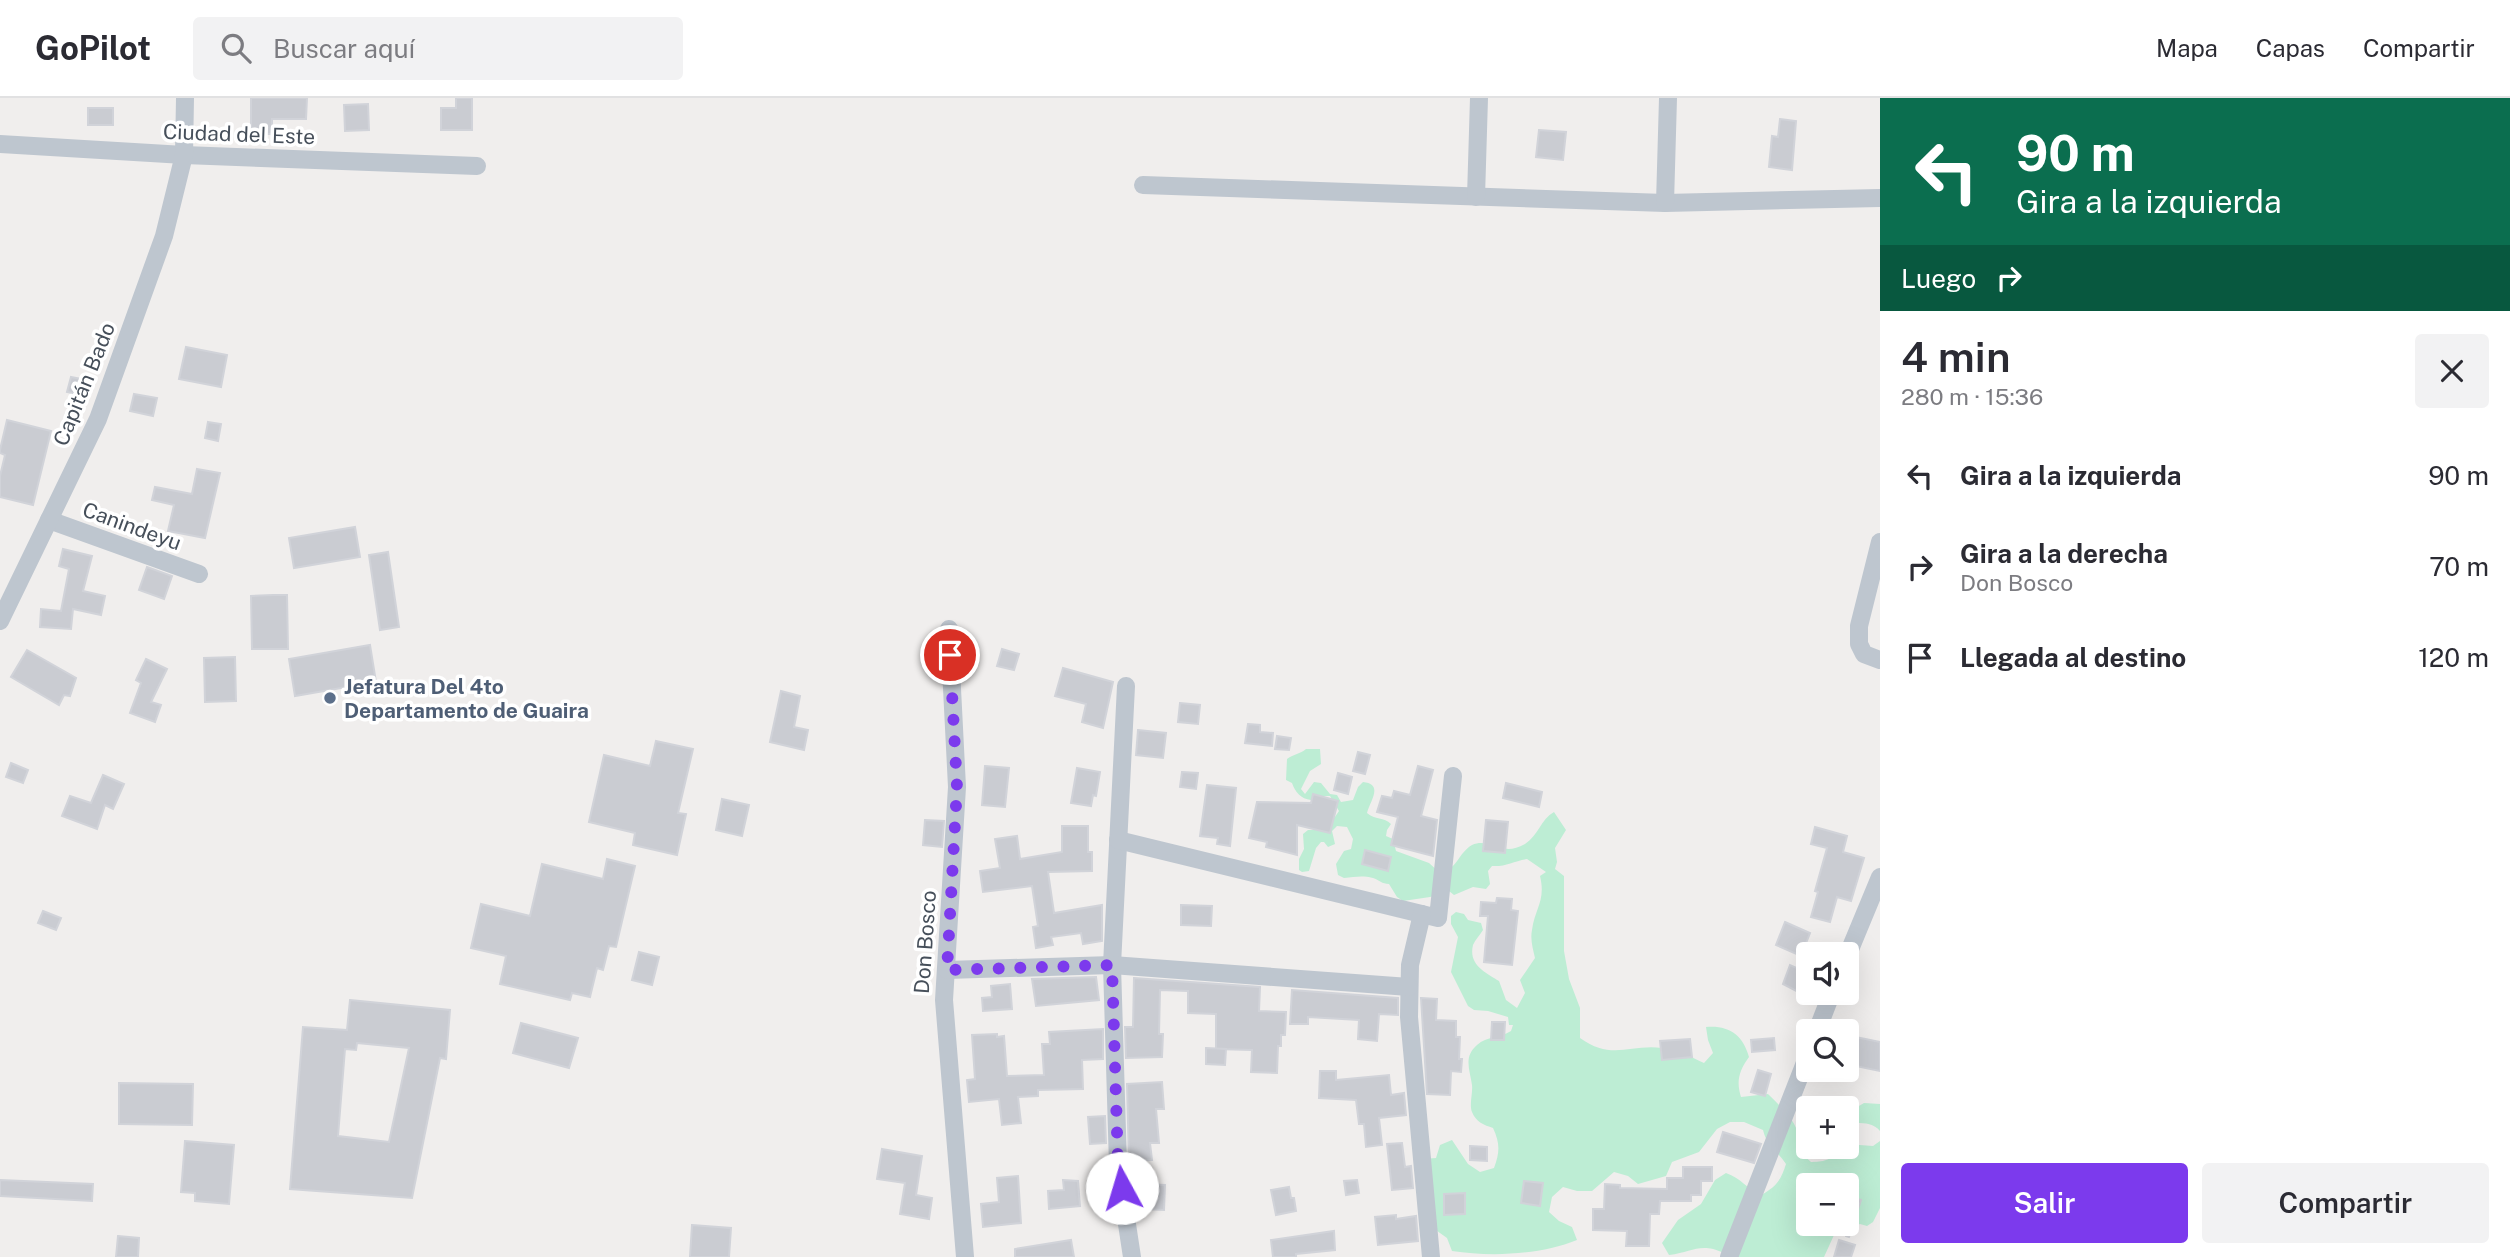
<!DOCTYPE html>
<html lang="es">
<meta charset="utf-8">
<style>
body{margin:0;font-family:"Public Sans",sans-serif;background:#f2f2f3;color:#2b2b33;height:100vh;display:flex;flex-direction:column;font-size:26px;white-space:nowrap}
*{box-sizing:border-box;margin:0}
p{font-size:23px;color:#7c7c81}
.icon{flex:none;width:38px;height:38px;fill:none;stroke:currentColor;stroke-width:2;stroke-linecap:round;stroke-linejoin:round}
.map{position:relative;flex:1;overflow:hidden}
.panel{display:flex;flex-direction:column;background:#fff;width:630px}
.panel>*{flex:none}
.top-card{background:#0b6e4f;color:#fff;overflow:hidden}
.tools{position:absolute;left:1796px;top:844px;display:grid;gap:14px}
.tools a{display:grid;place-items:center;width:63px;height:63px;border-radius:7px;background:#fff;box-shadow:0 7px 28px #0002;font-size:35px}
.pin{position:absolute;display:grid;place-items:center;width:60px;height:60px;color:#fff;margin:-30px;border:4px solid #fff;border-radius:50%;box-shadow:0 2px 7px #0007}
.me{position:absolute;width:77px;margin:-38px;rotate:354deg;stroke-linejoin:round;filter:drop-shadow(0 0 5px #0008)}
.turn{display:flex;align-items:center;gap:24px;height:147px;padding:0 21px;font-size:32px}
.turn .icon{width:91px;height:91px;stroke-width:2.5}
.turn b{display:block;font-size:49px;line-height:60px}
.then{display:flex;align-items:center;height:66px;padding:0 21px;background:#0003;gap:14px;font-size:26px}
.round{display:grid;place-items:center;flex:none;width:74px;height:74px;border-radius:7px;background:#f2f2f3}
.overview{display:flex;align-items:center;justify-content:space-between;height:119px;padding:0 21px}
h1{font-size:42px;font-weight:600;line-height:52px}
.cta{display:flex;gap:14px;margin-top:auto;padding:14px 21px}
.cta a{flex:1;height:80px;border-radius:7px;background:#7c3aed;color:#fff;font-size:28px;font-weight:600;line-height:80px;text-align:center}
.cta a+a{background:#f2f2f3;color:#2b2b33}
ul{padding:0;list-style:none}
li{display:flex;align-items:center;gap:21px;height:91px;padding:0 21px}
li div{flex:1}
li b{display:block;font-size:26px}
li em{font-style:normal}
header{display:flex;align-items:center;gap:42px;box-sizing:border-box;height:98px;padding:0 35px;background:#fff;border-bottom:2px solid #e1e1e2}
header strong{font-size:33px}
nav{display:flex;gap:38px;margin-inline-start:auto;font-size:24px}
.search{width:490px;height:63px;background:#f2f2f3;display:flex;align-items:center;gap:18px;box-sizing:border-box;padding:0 24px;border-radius:7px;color:#7c7c81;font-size:26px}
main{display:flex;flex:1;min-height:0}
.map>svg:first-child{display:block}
.green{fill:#bdedd4;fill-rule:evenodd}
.building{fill:#caccd2;stroke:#d1d3d9;stroke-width:2;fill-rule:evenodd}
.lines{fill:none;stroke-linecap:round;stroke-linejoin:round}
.minor{stroke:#bec6cf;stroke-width:18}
.route{stroke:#7c3aed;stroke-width:12;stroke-dasharray:0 21.6}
.service-dot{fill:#5c6f8a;stroke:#fff;stroke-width:2.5}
.labels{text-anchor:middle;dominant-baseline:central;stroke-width:7;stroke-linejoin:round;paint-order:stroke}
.street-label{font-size:21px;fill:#464f5a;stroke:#fff}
.service-label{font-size:21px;font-weight:bold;fill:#4e5e75;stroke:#fff;text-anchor:start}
</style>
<header>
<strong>GoPilot</strong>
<div class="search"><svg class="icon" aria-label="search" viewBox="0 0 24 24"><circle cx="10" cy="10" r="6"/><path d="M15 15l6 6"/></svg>Buscar aquí</div>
<nav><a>Mapa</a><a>Capas</a><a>Compartir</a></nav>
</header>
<main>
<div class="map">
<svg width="1880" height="1159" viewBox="0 0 1880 1159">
<rect width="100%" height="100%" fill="#f0eeed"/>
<g class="green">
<path d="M1306,651H1320L1321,666L1310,673L1301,691L1305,696L1314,684L1321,685L1330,696L1337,697L1341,704L1353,702L1358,689L1363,684C1384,686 1370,703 1367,715C1375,722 1384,719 1391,726L1387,732L1386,738L1393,741L1396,753L1429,765L1439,774C1457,773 1458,755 1472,747C1491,739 1501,760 1525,746C1538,738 1541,721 1554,714L1566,732L1555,750L1557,764L1555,771L1564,778V853L1569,881L1580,910V940C1612,963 1629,946 1662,950C1676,951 1691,959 1704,965L1713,955L1708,942L1706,929C1729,927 1743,937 1749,959C1739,973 1736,983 1741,999L1768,996C1786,1014 1802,1027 1800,1054L1811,1064C1829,1064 1837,1058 1846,1046L1873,1048L1880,1043V1110L1873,1124L1867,1128L1860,1126L1834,1137L1824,1159H1725L1724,1155C1700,1144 1693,1154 1669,1157L1662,1145L1678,1122L1701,1106L1715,1082L1726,1075C1741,1080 1747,1091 1761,1097C1776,1089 1781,1082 1786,1066C1777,1052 1767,1049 1763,1032L1744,1024H1730L1717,1031L1699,1054L1672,1064L1666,1078L1638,1086L1628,1078L1614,1074L1592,1093H1577L1563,1089L1552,1099L1549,1114L1559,1123L1572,1129L1577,1142C1540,1157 1491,1159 1452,1153L1447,1140L1433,1130L1422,1061L1436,1060L1440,1047L1452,1042L1468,1066L1480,1074L1494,1070C1500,1054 1500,1045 1493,1030C1484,1027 1476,1024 1472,1014C1469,1006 1473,995 1472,987C1470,972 1463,959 1477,947C1487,938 1500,940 1511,933L1513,927H1509L1508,919L1488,913L1474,912L1468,908L1451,874L1458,839L1451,826V818L1456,814L1464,816L1468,822L1481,825L1483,832C1480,837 1475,842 1473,847C1468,867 1486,875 1499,883L1506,902L1517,910L1525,895L1520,882L1535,860C1533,851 1530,841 1532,832C1535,810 1546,803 1540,778L1546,774L1527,761C1514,763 1505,769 1492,768L1488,773L1490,786L1486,791L1473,789L1454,797L1449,793L1430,799L1403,803L1397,799L1389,786C1382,786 1379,782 1373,780C1362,777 1355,779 1344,780L1338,777L1336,766L1344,753L1351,751L1353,741L1347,729L1337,728L1332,733L1335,746L1328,749L1324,744H1321L1316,750L1309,773L1302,774L1299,772V761L1304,751L1303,736L1308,732H1326L1339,713L1330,698H1316L1311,702C1301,701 1295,694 1292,685L1286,682L1287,661C1294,656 1300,656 1306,651ZM1808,1087H1846V1125H1808Z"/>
<path d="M1864,1005L1880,1006V1033C1873,1024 1861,1025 1850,1025L1852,1012Z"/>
</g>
<g class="building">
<path d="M251,0H307L306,21H272V36H251Z"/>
<path d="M456,0H472V32H441V10H456Z"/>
<path d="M368,6L369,32L345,33L344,7Z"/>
<rect x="88" y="10" width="25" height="17"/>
<path d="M1780,21L1796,23L1792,72L1769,69L1772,38L1778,39Z"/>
<path d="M1539,32L1566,34L1563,62L1536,59Z"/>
<path d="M186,249L227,257L221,289L179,281Z"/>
<path d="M71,279L87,282L83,297L67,294Z"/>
<path d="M134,296L157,300L153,318L130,313Z"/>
<path d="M7,322L51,333L33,407L0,399V378L5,357L0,355V352Z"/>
<path d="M208,324L221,326L218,343L205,340Z"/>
<path d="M197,371L220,375L205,440L168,433L174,407L152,402L155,389L192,396Z"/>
<path d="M355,429L360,459L294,470L289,440Z"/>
<path d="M63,451L92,458L83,493L105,498L101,517L73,511L71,531L40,529L41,511L61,513L69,471L59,468Z"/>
<path d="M388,454L399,529L380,532L369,457Z"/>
<path d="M147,469L172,478L164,501L139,492Z"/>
<path d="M273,497H287L288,551H252L251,498Z"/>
<path d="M370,547L376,584L295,598L289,561Z"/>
<path d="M1002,551L1019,556L1014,572L997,568Z"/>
<path d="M27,552L76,580L70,598L64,597L59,607L11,579Z"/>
<path d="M235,559L236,603L205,604L204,560Z"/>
<path d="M146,561L167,571L151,604L161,607L155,624L130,615L141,585L136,582Z"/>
<path d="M1063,570L1113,584L1103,630L1082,624L1086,606L1055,598Z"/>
<path d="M781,593L800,598L794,629L808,632L804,652L770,644Z"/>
<path d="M1180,605L1200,607L1198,626L1178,624Z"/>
<path d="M1248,626L1260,627V634L1273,635L1272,648L1245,645Z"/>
<path d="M1138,632L1166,635L1163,660L1136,657Z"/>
<path d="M1277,638L1291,640L1289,652L1275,651Z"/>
<path d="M656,643L693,651L678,715L686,716L677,757L633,747L635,735L589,724L604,657L650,668Z"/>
<path d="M1358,654L1370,657L1365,676L1353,673Z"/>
<path d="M11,665L28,672L23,685L6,679Z"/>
<path d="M985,668L1009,670L1005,709L982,707Z"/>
<path d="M1418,668L1433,672L1421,718L1437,722L1433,758L1391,747L1398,719L1377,714L1382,698L1392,700L1394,693L1410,697Z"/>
<path d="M1077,670L1100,674L1096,698L1093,697L1091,708L1071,705Z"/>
<path d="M1182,674L1198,675L1196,691L1180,689Z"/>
<path d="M1338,675L1352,679L1348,696L1334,692Z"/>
<path d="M103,677L124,686L113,711L105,707L97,731L62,718L70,698L91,705Z"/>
<path d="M1506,685L1542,694L1539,709L1503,700Z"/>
<path d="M1207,687L1236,690L1230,748L1217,746L1218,740L1200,738Z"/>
<path d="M1313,696L1338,703L1330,735L1297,727V757L1266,749L1267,744L1249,740L1257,704L1311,705Z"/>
<path d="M722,701L749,707L742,738L716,732Z"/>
<path d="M925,722L944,723L942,749L923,747Z"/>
<path d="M1486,722L1508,724L1505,755L1483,753Z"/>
<path d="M1062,728H1088V754H1092V773L1048,774L1054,815L1102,807V843L1083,846L1081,835L1051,839L1053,847L1036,850L1033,829L1038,828L1032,788L983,794L980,773L1000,770L995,741L1017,738L1020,761L1062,754Z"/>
<path d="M1815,729L1847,738L1843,754L1864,760L1851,803L1837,799L1830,824L1811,819L1818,794L1815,793L1827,750L1811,746Z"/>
<path d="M1365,752L1391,759L1388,773L1362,766Z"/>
<path d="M607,761L635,768L616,849L609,848L603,872L597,870L590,899L572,895L570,902L500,886L506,858L471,850L481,806L530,818L542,766L603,781Z"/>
<path d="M1497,800L1512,801L1511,812L1518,813L1512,867L1484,864L1488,818H1480L1481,804L1496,805Z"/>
<path d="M1181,807L1212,808L1211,828L1181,827Z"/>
<path d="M43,813L61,820L56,832L38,825Z"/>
<path d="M1785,824L1810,835L1801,858L1776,847Z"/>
<path d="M639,854L659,859L652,887L632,882Z"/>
<path d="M1807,858H1808V899L1783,886L1790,867L1801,872Z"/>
<path d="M1096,879L1099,902L1036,908L1032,881Z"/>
<path d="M1134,880L1260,889L1259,913L1286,914L1285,937H1281V948H1278L1277,975L1251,974L1252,952L1216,951V916L1188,915V893L1160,892L1159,936H1163L1162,959L1126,960L1125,929H1133Z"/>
<path d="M1010,886L1012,911L983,913L982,900L992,899L991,888Z"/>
<path d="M1292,892L1398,900V917L1379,916L1377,943L1358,941L1359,922L1308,919V926H1290Z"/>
<path d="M1421,900L1437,901L1436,922L1456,923V939H1460L1459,961H1462L1461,974L1451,973L1450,997L1427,996Z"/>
<path d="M350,902L450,912L446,961L440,960L412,1100L290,1091L303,929L347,932ZM357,945L409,950L389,1044L338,1038L345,951L356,952Z"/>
<path d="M1492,924H1505L1504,942H1491Z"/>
<path d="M521,925L578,940L569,970L513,955Z"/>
<path d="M1103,931V961L1082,962L1083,991L1038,992V998L1018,999L1021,1025L1002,1027L999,1001L969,1004L967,982L975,981L972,937L997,936V939L1004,938L1007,978L1044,977L1042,946H1050L1049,934Z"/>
<path d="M1851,938L1880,944V973L1846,966V945L1849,946Z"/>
<path d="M1774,940L1775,952L1752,954L1751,942Z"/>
<path d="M1690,941L1692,959L1662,962L1660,943Z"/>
<path d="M1206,950L1226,951L1225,967L1206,966Z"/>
<path d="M1758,972L1771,976L1765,998L1751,994Z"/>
<path d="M1320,973H1336V982L1389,977L1391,997L1404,995L1406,1017L1379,1020L1382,1047L1366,1049L1364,1026H1359L1356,1002L1319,1000Z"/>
<path d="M1162,984L1164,1011H1156L1159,1045H1150L1152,1062L1129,1063L1127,986Z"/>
<path d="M119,985L193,986L192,1027L119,1026Z"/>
<path d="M1105,1018L1106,1045L1090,1046L1088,1019Z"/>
<path d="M1723,1034L1761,1046L1754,1065L1717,1054Z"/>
<path d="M185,1043L234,1047L229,1106L195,1103V1095L181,1094Z"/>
<path d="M1402,1045L1405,1069L1411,1068L1413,1090L1392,1092L1387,1046Z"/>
<path d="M1470,1048L1487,1049V1063L1470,1062Z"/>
<path d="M882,1051L922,1058L916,1097L932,1100L929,1121L900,1116L905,1085L877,1081Z"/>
<path d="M1683,1069H1712V1083H1701V1097H1691V1103H1660L1659,1116H1650L1649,1148H1626L1627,1133L1593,1132V1111H1604L1605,1086L1620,1087V1090L1667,1091V1080H1683Z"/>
<path d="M1018,1078L1021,1125L983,1129L981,1106L999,1104L997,1080Z"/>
<path d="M0,1082L93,1086L92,1103L0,1098Z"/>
<path d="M1063,1082L1078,1083L1080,1108L1049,1111L1048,1093L1064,1092Z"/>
<path d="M1357,1082L1359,1095L1346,1097L1344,1083Z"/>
<path d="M1524,1083L1543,1085L1540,1108L1521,1105Z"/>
<path d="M1144,1086L1165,1087L1164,1112L1143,1111Z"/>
<path d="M1289,1089L1291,1100H1294L1296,1113L1276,1117L1271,1092Z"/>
<path d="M1465,1095V1116L1444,1117V1096Z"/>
<path d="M1846,1098L1861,1102L1849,1139L1846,1138Z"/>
<path d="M1396,1117V1121L1416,1118L1418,1143L1378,1147L1375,1119Z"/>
<path d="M692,1127L731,1130L729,1159H690Z"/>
<path d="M1334,1133L1335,1152L1296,1156V1159H1273L1271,1142Z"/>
<path d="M118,1138L139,1140L138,1159H116Z"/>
<path d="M1071,1142L1074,1159H1015V1151Z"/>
<path d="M1839,1142L1855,1147L1851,1159H1834Z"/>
</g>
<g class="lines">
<g class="minor">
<path d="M0,46L184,57L477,68"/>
<path d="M1143,87L1665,105L1880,100"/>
<path d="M1476,99L1479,0"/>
<path d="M1665,105L1668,0"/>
<path d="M49,422L199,476"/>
<path d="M1880,444L1859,528V546L1864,556L1880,562"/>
<path d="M0,523L98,321L164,138L184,57L185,0"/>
<path d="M949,531L957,689L944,902L965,1159"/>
<path d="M1126,588L1112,867L1118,1067L1132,1159"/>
<path d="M1118,742L1438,820L1453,678"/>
<path d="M1422,816L1410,867L1409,919L1431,1159"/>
<path d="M1846,861L1880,779"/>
<path d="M947,872L1112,867L1409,889"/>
<path d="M1817,933L1832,894"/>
<path d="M1729,1159L1808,957"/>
</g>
</g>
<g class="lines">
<path class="route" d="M950,557L957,689L947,872L1112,867L1118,1067L1122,1090"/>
</g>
<circle class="service-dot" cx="330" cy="600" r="7"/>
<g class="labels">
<g class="street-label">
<text transform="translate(239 36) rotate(2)">Ciudad del Este</text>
<text transform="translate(84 286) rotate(-68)">Capitán Bado</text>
<text transform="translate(132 428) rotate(20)">Canindeyu</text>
<text transform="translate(925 844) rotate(-86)">Don Bosco</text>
</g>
<g class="service-label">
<text x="344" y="588">Jefatura Del 4to<tspan x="344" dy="24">Departamento de Guaira</tspan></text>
</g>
</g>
</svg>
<div class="tools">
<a><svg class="icon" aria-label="sound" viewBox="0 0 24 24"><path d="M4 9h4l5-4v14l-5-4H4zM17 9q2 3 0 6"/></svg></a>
<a><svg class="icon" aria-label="search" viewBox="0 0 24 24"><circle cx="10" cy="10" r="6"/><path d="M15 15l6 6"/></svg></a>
<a>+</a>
<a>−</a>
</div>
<div class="pin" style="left:950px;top:557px;background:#d93025"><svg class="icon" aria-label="arrive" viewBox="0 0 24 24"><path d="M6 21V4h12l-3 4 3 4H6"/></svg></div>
<svg class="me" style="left:1122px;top:1090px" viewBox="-20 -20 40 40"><circle r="19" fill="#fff"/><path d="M0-13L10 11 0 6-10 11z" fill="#7c3aed"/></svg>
</div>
<section class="panel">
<div class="top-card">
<div class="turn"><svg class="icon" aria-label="left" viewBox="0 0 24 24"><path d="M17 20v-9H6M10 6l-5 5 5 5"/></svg><div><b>90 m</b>Gira a la izquierda</div></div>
<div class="then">Luego<svg class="icon" aria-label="right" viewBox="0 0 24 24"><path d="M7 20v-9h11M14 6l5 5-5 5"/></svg></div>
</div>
<div class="overview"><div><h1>4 min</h1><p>280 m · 15:36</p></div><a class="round"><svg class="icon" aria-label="close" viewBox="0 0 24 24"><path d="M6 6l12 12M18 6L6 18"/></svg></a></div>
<ul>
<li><svg class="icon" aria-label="left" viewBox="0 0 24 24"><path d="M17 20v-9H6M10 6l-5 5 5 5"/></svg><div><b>Gira a la izquierda</b></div><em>90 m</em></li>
<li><svg class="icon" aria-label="right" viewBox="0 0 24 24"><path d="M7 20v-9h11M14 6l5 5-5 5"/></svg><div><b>Gira a la derecha</b><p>Don Bosco</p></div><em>70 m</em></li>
<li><svg class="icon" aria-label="arrive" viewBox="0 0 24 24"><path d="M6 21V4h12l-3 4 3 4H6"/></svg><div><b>Llegada al destino</b></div><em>120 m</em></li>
</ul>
<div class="cta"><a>Salir</a><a>Compartir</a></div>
</section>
</main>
